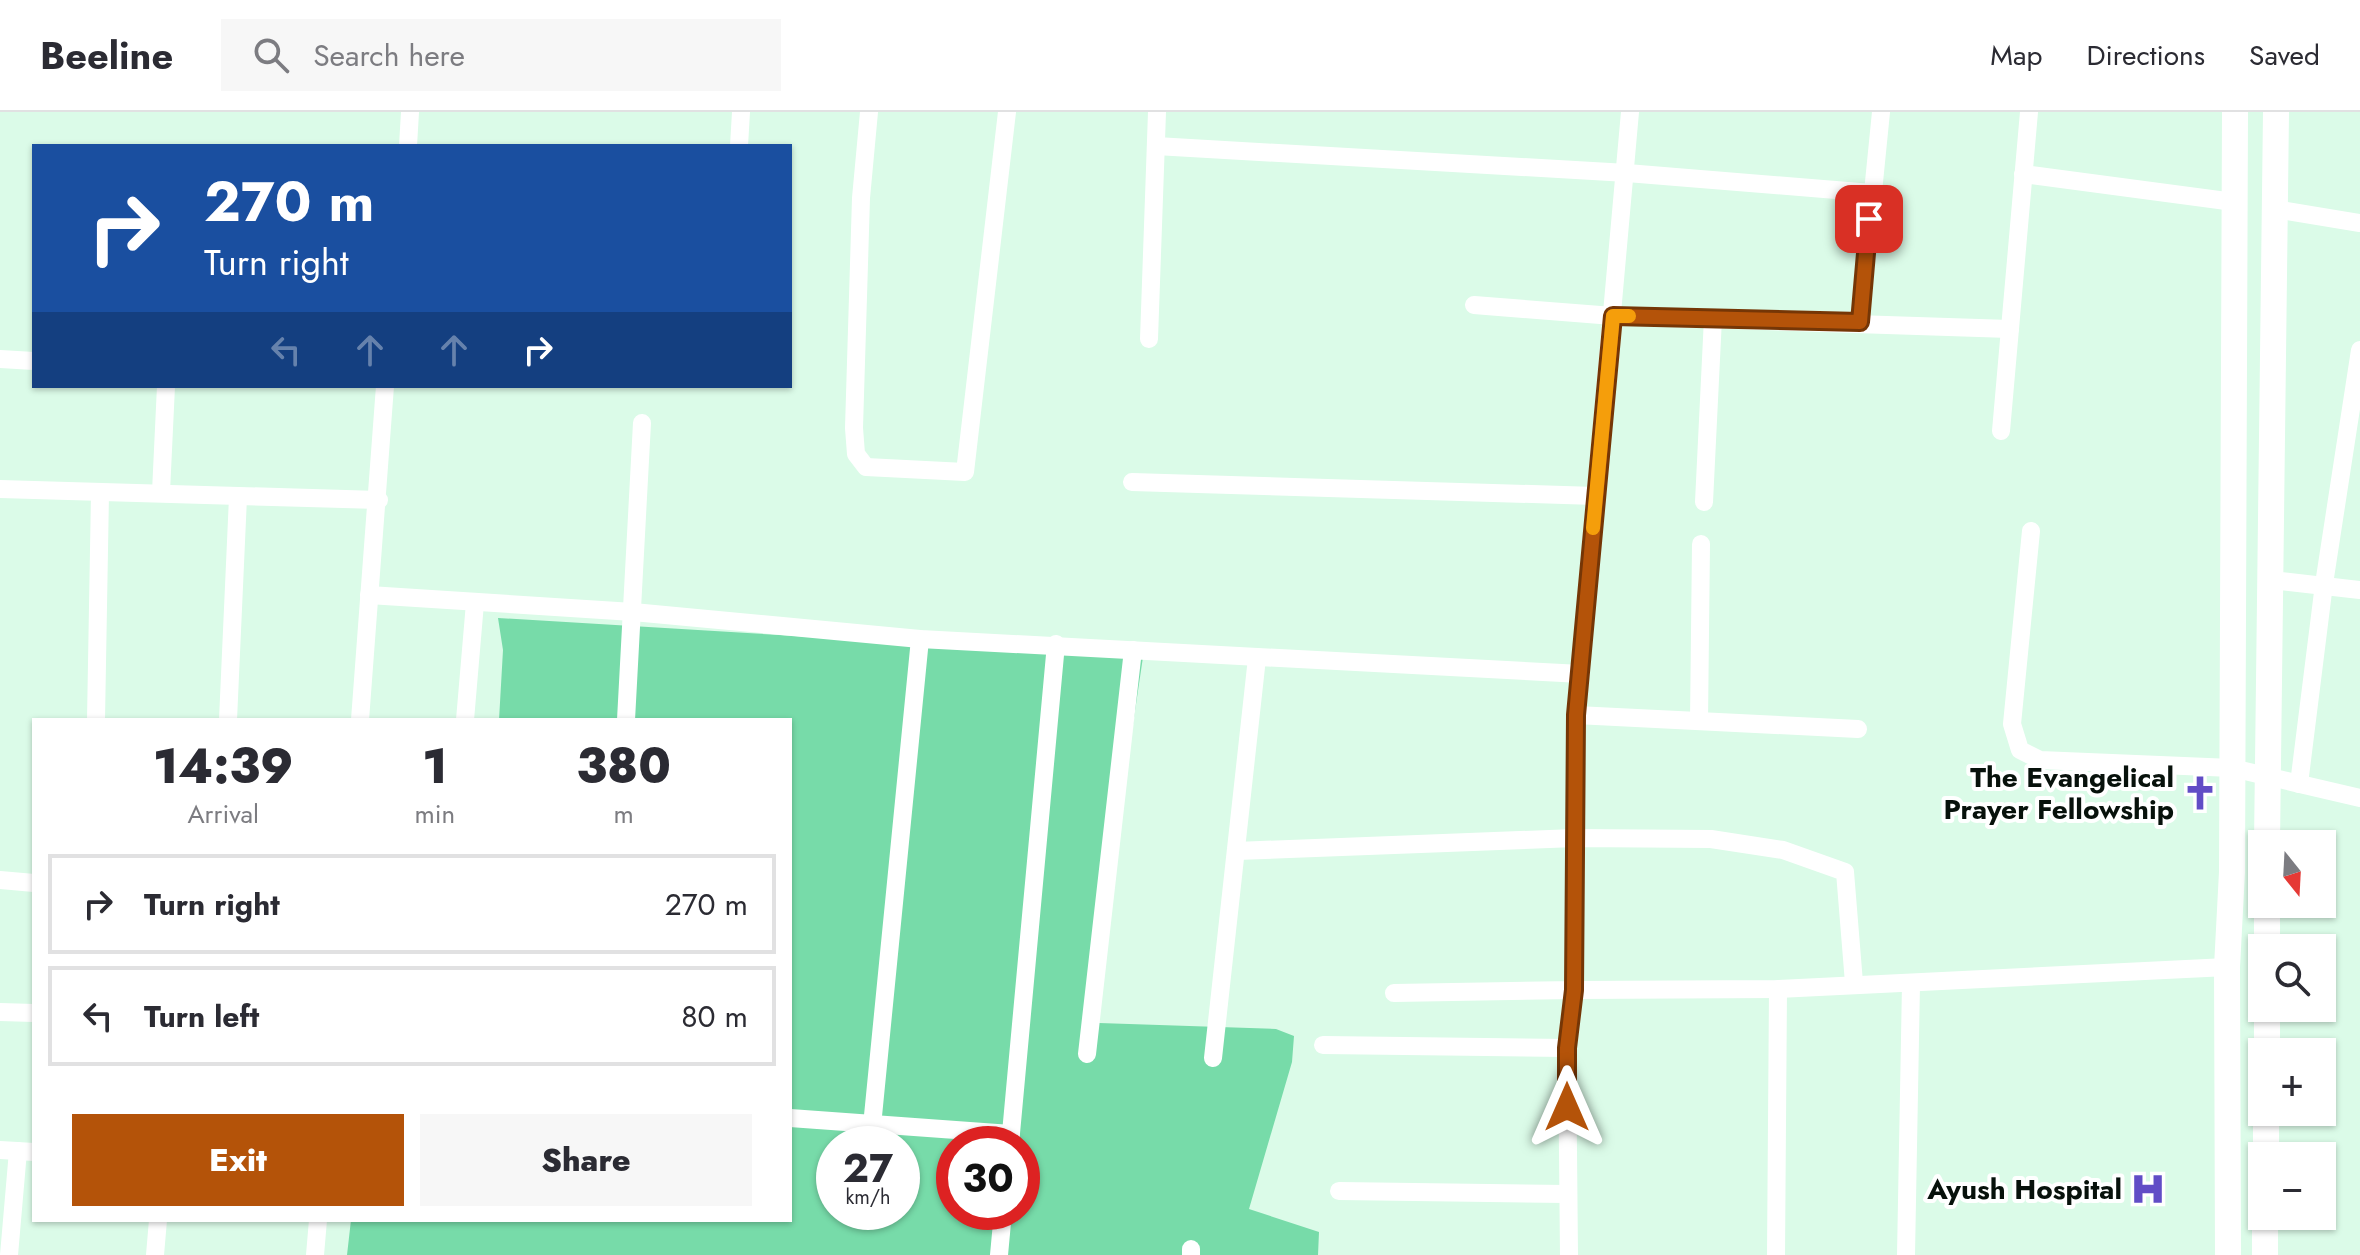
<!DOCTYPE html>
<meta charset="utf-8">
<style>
body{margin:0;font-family:Jost,sans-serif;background:#f7f7f7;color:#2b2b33;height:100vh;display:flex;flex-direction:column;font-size:30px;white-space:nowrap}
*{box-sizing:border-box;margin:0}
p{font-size:26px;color:#7c7c81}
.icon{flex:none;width:44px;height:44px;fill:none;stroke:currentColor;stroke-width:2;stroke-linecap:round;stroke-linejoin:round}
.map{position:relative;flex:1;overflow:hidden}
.drawer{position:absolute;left:32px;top:606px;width:760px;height:504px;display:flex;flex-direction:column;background:#fff;border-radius:0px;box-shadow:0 2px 6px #0004}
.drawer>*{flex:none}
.hud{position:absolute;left:32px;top:32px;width:760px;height:244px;border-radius:0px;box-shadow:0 2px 6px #0004;background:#1a4fa0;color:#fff;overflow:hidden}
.needle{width:52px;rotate:162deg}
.fabs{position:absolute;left:2248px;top:718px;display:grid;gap:16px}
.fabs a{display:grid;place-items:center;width:88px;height:88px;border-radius:0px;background:#fff;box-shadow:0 2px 6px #0004;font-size:40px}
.speed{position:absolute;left:816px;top:1014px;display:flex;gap:16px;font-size:40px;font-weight:700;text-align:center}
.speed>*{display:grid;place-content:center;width:104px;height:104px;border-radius:50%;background:#fff;box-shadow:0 2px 6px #0004;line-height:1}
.speed small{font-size:20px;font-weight:400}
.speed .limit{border:12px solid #d22;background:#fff;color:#111}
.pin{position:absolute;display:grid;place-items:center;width:68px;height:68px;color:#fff;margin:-34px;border-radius:16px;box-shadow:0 4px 12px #0006}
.me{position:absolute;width:88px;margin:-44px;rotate:0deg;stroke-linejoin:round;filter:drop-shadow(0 0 6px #0008)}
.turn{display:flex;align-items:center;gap:28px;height:168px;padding:0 40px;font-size:36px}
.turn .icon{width:104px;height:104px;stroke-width:2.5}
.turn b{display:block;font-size:56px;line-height:68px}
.lanes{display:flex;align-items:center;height:76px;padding:0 40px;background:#0003;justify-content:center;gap:40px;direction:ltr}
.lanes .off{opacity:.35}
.eta{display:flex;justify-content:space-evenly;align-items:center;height:136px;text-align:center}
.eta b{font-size:48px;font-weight:800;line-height:56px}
.cta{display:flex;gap:16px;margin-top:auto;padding:16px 40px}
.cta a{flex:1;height:92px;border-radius:0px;background:#b45309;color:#fff;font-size:32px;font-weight:800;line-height:92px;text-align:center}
.cta a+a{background:#f7f7f7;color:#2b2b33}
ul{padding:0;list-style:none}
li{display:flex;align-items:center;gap:24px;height:100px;margin:0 16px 12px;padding:0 24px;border:4px solid #e1e1e2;border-radius:0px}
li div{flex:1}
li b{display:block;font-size:30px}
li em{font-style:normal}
header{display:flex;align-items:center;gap:48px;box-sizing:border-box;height:112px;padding:0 40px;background:#fff;border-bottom:2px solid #e1e1e2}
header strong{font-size:38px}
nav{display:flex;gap:44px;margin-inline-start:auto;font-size:28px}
.search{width:560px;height:72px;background:#f7f7f7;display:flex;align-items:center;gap:20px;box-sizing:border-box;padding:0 28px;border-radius:0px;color:#7c7c81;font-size:30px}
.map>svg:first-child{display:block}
.green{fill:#77dba9;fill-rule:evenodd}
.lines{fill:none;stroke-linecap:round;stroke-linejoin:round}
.street{stroke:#fff;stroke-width:18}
.secondary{stroke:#fff;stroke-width:26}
.route-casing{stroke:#753606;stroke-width:20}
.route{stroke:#b45309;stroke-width:14}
.slow{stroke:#f59e0b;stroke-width:14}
.labels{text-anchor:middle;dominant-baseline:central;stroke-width:8;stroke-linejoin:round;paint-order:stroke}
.poi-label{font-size:28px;font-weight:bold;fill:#07110b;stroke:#fff;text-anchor:end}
</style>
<header>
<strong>Beeline</strong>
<div class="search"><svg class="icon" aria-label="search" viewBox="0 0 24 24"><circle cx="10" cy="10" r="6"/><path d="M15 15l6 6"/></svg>Search here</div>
<nav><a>Map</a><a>Directions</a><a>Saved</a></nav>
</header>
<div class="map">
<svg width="2360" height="1143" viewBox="0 0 2360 1143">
<rect width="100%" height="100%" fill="#dbfbe8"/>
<path class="green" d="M498,506L1143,545L1099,842V911L1276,917L1294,924L1292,950L1249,1097L1319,1120L1318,1143H347L351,1108H790V608H499L503,538ZM834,1032H902V1100H834ZM954,1032H1022V1100H954Z"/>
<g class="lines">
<g class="street">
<path d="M869,0L861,86L854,316L856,342L866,355L965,360L1007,0"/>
<path d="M408,34L410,0"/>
<path d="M739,34L741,0"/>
<path d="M1156,34L1627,61L1872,81"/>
<path d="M2023,62L2234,90"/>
<path d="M2275,97L2360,111"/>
<path d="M1474,193L1613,204L2010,217"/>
<path d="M1860,210L1881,0"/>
<path d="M1149,227L1157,0"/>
<path d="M0,247L34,249"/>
<path d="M2001,319L2029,0"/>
<path d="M1132,370L1596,384"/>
<path d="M0,377L379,388"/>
<path d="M161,380L166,274"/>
<path d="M1704,390L1713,206"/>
<path d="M2031,419L2012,612L2020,638L2040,648L2232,656L2360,686"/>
<path d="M2272,468L2360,478"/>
<path d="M369,483L633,500L920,527L1581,562"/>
<path d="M1576,603L1858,617"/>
<path d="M96,608L100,381"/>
<path d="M228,608L238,385"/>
<path d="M360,608L385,274"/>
<path d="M465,608L475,491"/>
<path d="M626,608L642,311"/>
<path d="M1699,609L1701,432"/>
<path d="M2299,672L2324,472L2360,238"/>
<path d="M1236,739L1575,726L1711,727L1783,738L1845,760L1854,871"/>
<path d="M0,768L34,771"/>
<path d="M1394,881L1574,878L1576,603L1630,0"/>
<path d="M0,900L34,901"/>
<path d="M1323,933L1567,936"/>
<path d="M1087,942L1133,538"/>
<path d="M1213,946L1257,546"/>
<path d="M790,1006L1011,1022"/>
<path d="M872,1014L920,527"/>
<path d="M1010,1032L1056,532"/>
<path d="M0,1038L34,1040"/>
<path d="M1339,1079L1567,1082"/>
<path d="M9,1143L18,1039"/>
<path d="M155,1143L158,1108"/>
<path d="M315,1143L318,1108"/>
<path d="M999,1143L1003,1100"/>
<path d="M1191,1143V1137"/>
<path d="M1569,1143L1567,936L1574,878L1778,877L2227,855"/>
<path d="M1776,1143L1778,877"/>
<path d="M1906,1143L1911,872"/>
</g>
<g class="secondary">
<path d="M2267,732L2276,0"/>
<path d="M2267,792V836"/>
<path d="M2267,940V896"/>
<path d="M2266,1044V1000"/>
<path d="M2228,1143L2227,855L2232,760L2235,0"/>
<path d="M2265,1143V1104"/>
</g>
</g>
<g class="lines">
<g class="route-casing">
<path id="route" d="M1567,995V936L1574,878L1576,603L1613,204L1860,210L1869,107"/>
</g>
<use href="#route" class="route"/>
<path class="slow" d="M1593,416L1613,204H1629"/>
</g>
<defs>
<g id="church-bare" transform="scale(2.76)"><path d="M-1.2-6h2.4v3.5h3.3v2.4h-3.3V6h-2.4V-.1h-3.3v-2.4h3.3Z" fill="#614dc6" stroke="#fff" stroke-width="2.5" paint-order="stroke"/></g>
<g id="hospital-bare" transform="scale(2.76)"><path d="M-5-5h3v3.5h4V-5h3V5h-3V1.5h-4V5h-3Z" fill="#614dc6" stroke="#fff" stroke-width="2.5" paint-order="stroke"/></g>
</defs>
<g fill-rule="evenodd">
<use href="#church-bare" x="2200" y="681"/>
<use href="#hospital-bare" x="2148" y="1077"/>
</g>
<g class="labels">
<g class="poi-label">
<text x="2174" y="665">The Evangelical<tspan x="2174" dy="32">Prayer Fellowship</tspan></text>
<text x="2122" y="1077">Ayush Hospital</text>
</g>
</g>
</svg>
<div class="fabs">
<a><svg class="needle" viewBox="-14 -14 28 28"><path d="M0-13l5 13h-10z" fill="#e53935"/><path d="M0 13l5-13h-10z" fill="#7c7c81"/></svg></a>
<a><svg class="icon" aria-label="search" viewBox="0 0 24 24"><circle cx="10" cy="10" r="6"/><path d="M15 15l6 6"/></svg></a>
<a>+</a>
<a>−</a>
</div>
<div class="speed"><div>27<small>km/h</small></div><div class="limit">30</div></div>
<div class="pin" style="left:1869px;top:107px;background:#d93025"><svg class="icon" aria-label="arrive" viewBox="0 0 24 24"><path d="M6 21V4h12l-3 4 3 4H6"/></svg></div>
<svg class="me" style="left:1567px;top:995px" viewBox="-20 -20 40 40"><path d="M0-17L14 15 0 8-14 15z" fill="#b45309" stroke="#fff" stroke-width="4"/></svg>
<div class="hud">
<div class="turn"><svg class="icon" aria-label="right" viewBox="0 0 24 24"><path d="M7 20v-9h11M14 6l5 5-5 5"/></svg><div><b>270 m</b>Turn right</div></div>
<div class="lanes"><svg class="icon off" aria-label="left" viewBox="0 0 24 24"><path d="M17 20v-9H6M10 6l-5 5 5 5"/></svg><svg class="icon off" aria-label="ahead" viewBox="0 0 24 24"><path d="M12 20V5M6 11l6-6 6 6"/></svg><svg class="icon off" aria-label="ahead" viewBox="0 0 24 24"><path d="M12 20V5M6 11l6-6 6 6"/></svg><svg class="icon" aria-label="right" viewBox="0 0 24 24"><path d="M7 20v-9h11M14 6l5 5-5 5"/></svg></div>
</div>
<section class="drawer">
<div class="eta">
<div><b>14:39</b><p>Arrival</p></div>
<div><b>1</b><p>min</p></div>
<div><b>380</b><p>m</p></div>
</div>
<ul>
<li><svg class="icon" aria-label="right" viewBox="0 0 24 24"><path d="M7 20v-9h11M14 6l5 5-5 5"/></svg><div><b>Turn right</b></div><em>270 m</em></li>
<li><svg class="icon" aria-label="left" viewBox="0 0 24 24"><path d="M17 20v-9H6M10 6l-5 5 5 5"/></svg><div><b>Turn left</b></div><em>80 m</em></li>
</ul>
<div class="cta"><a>Exit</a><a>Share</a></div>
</section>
</div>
